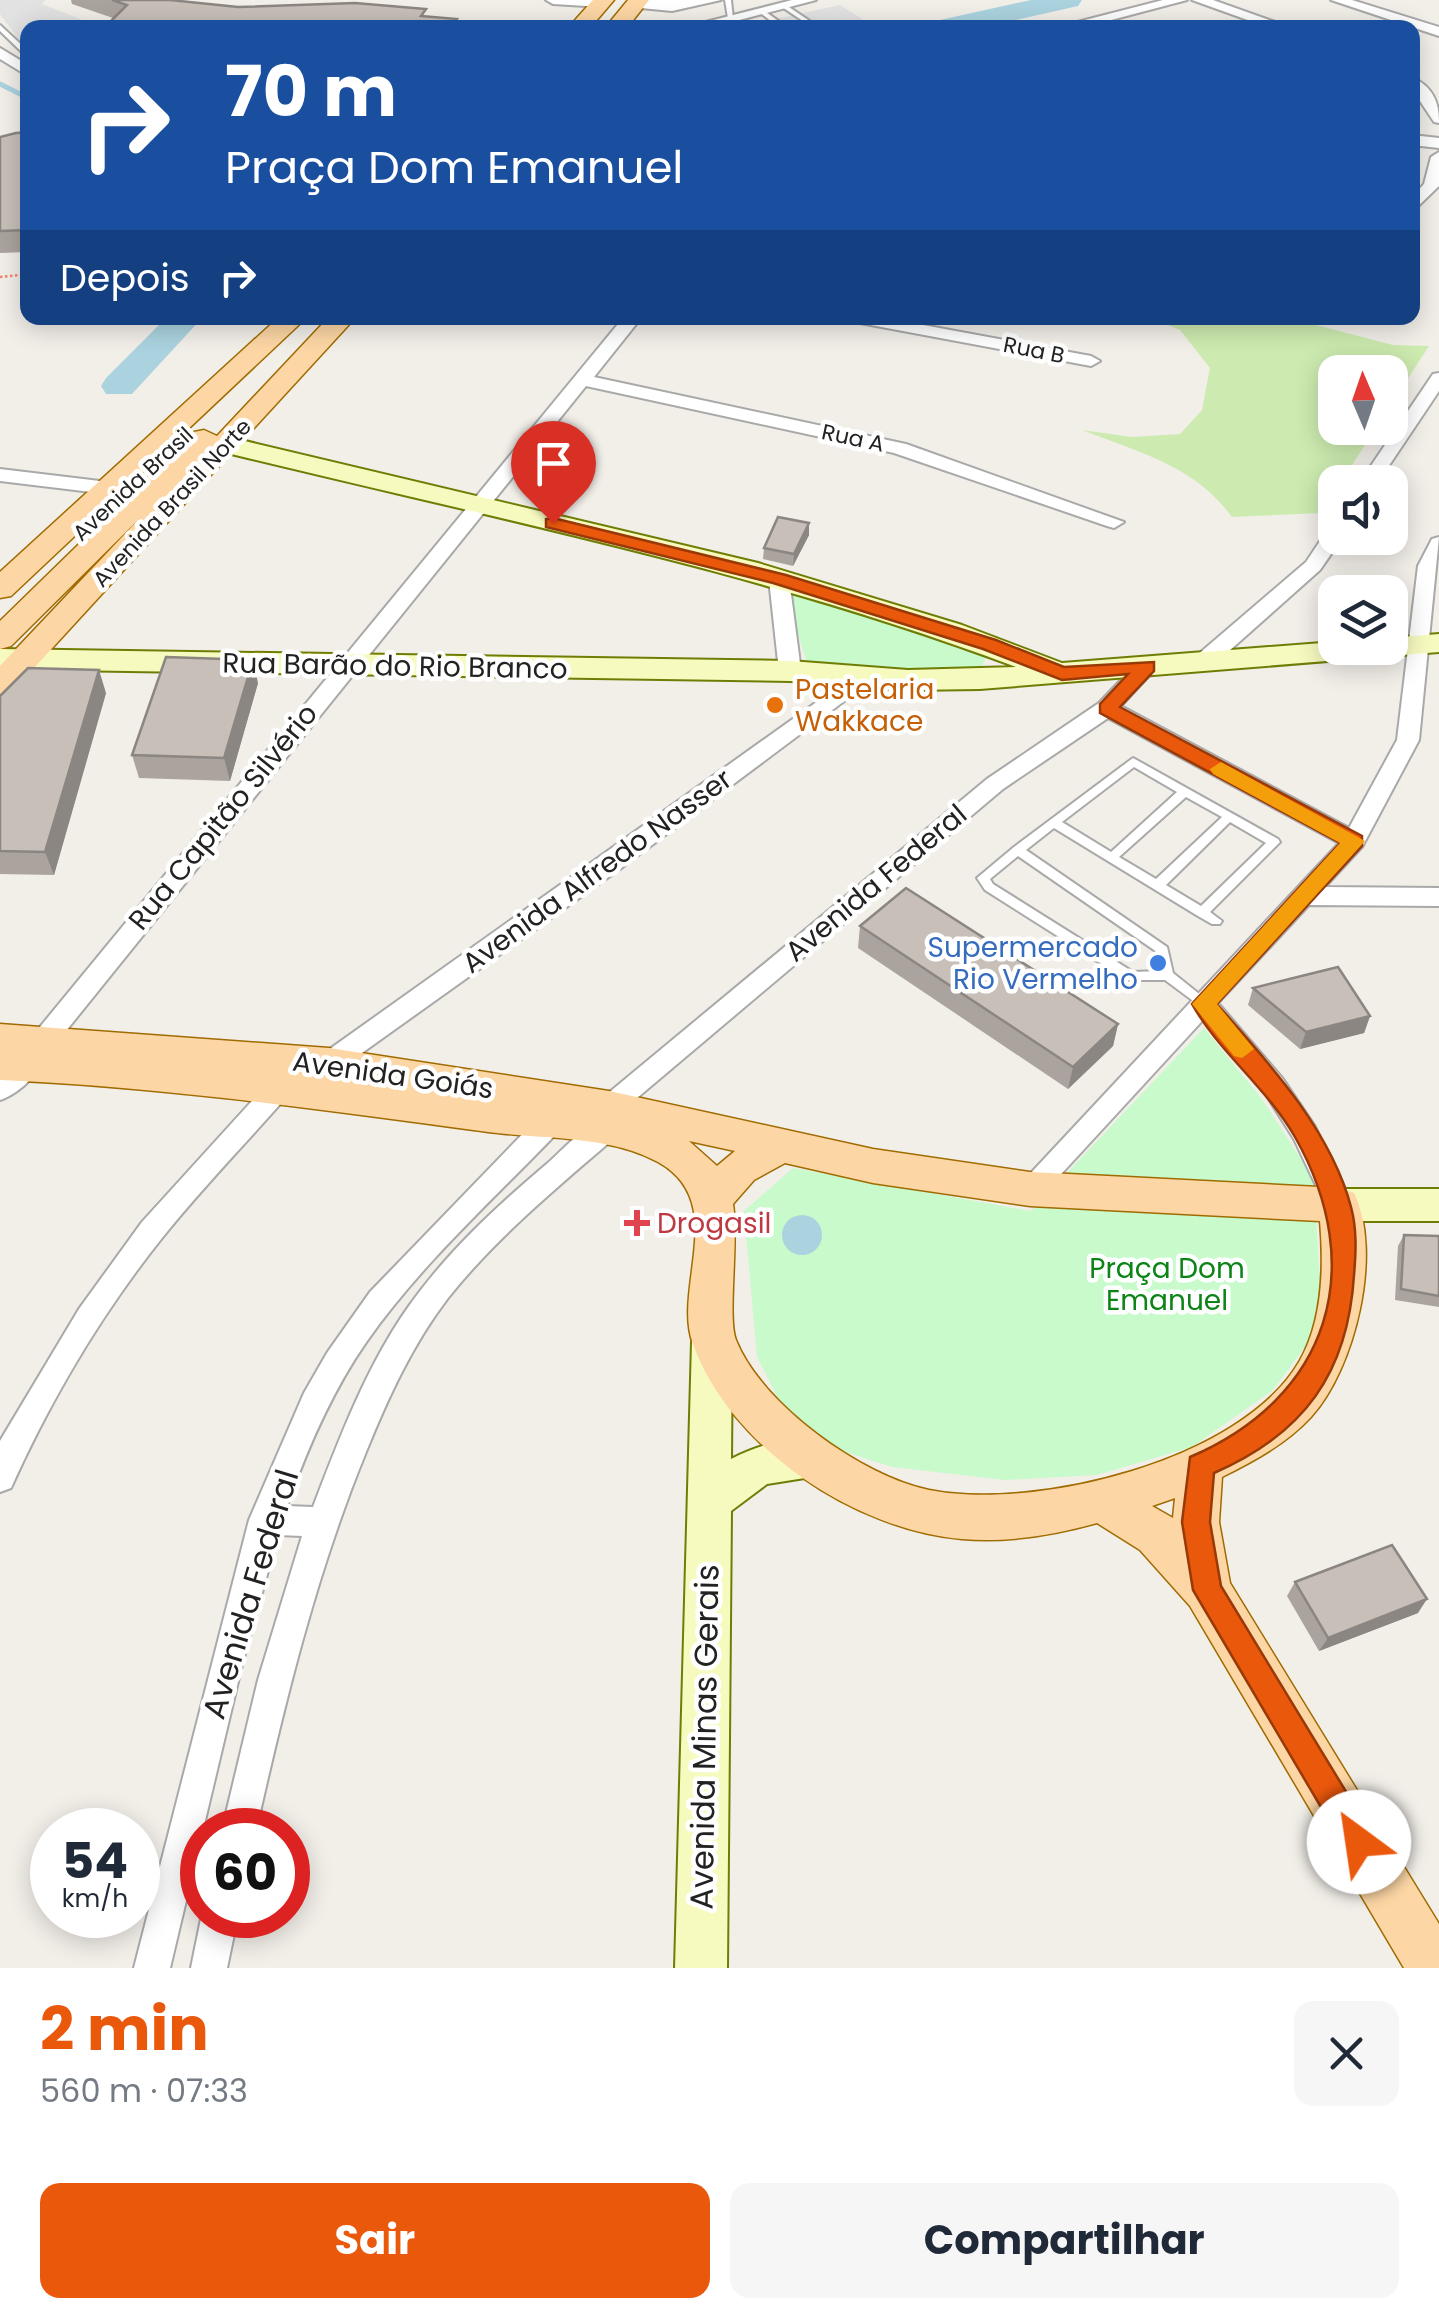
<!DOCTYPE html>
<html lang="pt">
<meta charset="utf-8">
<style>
body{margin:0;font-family:Poppins,sans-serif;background:#f6f6f7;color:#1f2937;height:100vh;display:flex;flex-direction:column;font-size:38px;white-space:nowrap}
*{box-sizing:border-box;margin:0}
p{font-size:32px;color:#747a83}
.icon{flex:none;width:55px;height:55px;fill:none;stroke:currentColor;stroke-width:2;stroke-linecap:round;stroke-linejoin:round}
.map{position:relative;height:1968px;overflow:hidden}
.sheet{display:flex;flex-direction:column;background:#fff;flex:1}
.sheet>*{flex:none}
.hud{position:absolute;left:20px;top:20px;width:1400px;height:305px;border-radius:20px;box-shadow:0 5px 25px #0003;background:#1a4fa0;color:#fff;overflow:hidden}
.needle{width:65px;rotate:358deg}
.tools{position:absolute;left:1318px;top:355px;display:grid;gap:20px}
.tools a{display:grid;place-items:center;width:90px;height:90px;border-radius:20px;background:#fff;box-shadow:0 5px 25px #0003;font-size:50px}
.speed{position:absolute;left:30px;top:1808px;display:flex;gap:20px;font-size:50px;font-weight:700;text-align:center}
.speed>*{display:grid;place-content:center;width:130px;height:130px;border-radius:50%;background:#fff;box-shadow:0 5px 25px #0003;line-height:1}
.speed small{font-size:25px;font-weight:400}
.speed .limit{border:15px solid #d22;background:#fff;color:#111}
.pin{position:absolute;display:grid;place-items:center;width:85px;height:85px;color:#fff;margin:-102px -42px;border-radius:50% 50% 50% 0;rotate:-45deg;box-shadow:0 0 10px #0007}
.pin .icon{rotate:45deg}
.me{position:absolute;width:110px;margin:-55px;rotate:329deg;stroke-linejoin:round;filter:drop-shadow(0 0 8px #0008)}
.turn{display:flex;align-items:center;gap:35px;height:210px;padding:0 40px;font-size:45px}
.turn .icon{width:130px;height:130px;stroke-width:2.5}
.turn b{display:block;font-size:70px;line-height:85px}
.then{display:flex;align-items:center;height:95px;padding:0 40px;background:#0003;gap:20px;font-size:38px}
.round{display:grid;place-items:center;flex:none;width:105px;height:105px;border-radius:20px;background:#f6f6f7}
.head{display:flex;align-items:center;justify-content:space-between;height:170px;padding:0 40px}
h1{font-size:60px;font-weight:700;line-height:75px;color:#ea580c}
.button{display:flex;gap:20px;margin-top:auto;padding:20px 40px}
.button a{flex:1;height:115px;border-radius:20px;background:#ea580c;color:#fff;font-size:40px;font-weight:700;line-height:115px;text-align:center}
.button a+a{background:#f6f6f7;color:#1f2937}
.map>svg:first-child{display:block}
.grass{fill:#cdebb0}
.park{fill:#c8facc}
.parking{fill:#e2e2e2}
.water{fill:#aad3df}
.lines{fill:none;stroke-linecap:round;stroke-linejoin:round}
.stream{stroke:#aad3df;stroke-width:5}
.river{fill:#aad3df;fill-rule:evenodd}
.lane-casing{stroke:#a9a9a9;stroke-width:4}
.street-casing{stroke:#a9a9a9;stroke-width:4}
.secondary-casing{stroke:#707d05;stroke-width:4}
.primary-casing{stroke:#a06b00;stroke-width:3}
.path{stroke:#fa8072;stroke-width:2.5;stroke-dasharray:2.5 2.5;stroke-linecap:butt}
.lane{fill:#fff;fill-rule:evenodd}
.street{fill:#fff;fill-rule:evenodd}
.secondary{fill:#f7fabf;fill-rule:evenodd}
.primary{fill:#fcd6a4;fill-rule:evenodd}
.wall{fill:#aba49e}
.shaded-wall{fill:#8b8681}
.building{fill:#c7bfb8;stroke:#8b8681;stroke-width:2.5}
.route{fill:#ea580c;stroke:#983908;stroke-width:2.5}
.slow{fill:#f59e0b}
.food-dot{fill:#e8710a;stroke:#fff;stroke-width:4}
.shop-dot{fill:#3f7fe0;stroke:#fff;stroke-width:4}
.health-dot{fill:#e0444e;stroke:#fff;stroke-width:4}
.labels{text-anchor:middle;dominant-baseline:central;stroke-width:9;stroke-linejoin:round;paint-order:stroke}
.far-street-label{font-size:22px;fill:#222;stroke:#fff}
.street-label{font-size:28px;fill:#222;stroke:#fff}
.food-label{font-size:28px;fill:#c56008;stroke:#fff;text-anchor:start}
.shop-label{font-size:28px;fill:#366cbe;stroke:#fff;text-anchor:end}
.health-label{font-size:28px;fill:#be3a42;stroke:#fff;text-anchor:start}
.park-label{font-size:28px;fill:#0c8416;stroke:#fff}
.near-street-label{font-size:32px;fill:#222;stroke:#fff}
</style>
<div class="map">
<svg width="1439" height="1968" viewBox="0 0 1439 1968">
<rect width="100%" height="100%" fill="#f2efe9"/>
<path class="grass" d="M1150,318H1289L1393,345L1429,346L1390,406V372H1335V428H1376L1341,482H1335V491L1321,513L1232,517C1194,465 1140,453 1082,430L1132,437L1180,434L1202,410L1210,368L1180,330Z"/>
<g class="park">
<path d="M782,584L990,647L978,677L808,666Z"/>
<path d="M1204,1028L1262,1099L1314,1179L1322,1324L1273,1390L1192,1447L1097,1475L1005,1480L892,1467L836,1449L781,1404L757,1357L744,1211L793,1168L1031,1211Z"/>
</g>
<g class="parking">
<path d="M0,0H45L42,4L100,27L28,28L27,51L0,14Z"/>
<path d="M840,5L875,27L736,28Z"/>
</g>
<circle class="water" cx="802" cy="1235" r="20"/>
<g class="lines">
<path class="stream" d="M0,84L28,98"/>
<g class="river">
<path d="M1031,0H1082L1078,6L981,28H927L931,22Z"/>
<path d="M166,318H202L132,394H106L101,386L106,378Z"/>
</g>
<g class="lane-casing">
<g id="lane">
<path d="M725,0H731L733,19L728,18Z"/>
<path d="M782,5H786L814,24L809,25L782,7Z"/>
<path d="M759,10H763L787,27L780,28L759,12Z"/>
<path d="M0,25L28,51V58L0,31Z"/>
<path d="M1133,758L1278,839L1280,842L1210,912L1222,921L1220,924H1212L1198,916L1054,828L1026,850L1167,947L1173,973L1208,1001L1210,1004L1208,1007L1204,1009L1165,980H1127L985,890L977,878L1014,847ZM1134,767L1177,792L1111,852L1062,822ZM1186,797L1222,817L1156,879L1119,857ZM1230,822L1266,843L1201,906L1166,885ZM1018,856L1157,952L1160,971L1133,972L993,884L990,879Z"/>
</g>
</g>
<g class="street-casing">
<g id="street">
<path d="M546,0H606L609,3L602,7L553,4Z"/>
<path d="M635,0H721L672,11L630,7L628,4Z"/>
<path d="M792,0H816L709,28H682Z"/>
<path d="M1163,0H1187L1081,28H1054Z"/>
<path d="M1192,0H1213L1292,28H1270Z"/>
<path d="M1331,0H1352L1439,27V36Z"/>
<path d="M0,48L28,65V76L0,59Z"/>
<path d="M1412,77C1433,87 1439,102 1439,123L1434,122L1412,89Z"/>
<path d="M1412,135L1439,138V148L1412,145Z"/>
<path d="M1439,152V186L1412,212V197L1424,184L1431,157Z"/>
<path d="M623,318H641L594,377L906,444L1124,522L1114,528L1107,526L894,453L586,386L53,1047H35L31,1040L35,1033Z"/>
<path d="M851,318H885L1091,356L1100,361L1091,366L860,323Z"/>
<path d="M1439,373V391L1378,482H1360L1433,374Z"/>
<path d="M0,469L108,482L118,488L108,494L0,481Z"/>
<path d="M1335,527V538H1342L1320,570L1211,667H1195V657L1306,562L1328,529Z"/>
<path d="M1439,537L1419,740L1362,847L1325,887L1439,888V906L1309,905L1218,1003L1283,1079L1314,1125L1353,1205L1349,1213L1339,1216L1329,1213L1294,1139L1265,1093L1203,1020L1040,1197L1030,1200L1020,1197L1016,1189L1339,843L1108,718L1003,789L618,1114H600L596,1107L600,1100L987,779L1099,703L1139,661H1155L1158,666L1121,706L1349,828L1397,740L1418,566L1432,539Z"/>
<path d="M779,573L789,579L801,671L790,678L779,671L769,579Z"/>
<path d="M863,669L874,676L871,681L624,866L338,1070H320L316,1063L320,1056Z"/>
<path d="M27,1056L36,1059L40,1066C33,1080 15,1095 0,1100V1074Z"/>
<path d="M281,1076L290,1079L294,1086L290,1093C248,1141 202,1188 162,1238C102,1313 50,1401 11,1488L0,1492V1441L79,1309L142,1222L272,1079Z"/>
<path d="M548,1114L557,1117L561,1125L557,1133C493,1200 421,1264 367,1341C332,1391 307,1449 287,1506L313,1507C339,1439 367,1365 409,1306C448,1251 498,1205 549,1162C565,1148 589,1118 611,1125L615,1133L611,1141C554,1190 495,1239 448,1298C412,1345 388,1398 366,1452C316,1574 285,1701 256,1830H222L258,1680L302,1536L278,1535L242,1665L170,1968H134L249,1520L304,1393L327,1353L370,1292L539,1117Z"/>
<path d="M202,1914L238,1915L227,1968H191Z"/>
</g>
</g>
<g class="secondary-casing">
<g id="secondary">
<path d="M228,437L758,563L962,625L1062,663L1335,642V648H1390V638L1439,634V652L980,689L908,690L790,681L0,669V649L790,661L908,670L1016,667C756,569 487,517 219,451L215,445Z"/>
<path d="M1339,1189H1439V1221H1339L1325,1216L1320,1205L1325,1194Z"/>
<path d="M712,1324L726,1329L732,1342L731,1459C762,1443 797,1434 830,1446L836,1460L830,1474L767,1484L731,1511L727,1968H675L692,1342L698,1329Z"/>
</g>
</g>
<g class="primary-casing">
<g id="primary">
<path d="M593,0H614L590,28H568Z"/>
<path d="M628,0H649L627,28H605Z"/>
<path d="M278,318H306L11,596L0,598V572Z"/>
<path d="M328,318H355L11,693L0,697V666L140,518L11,646L0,649V621L194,432L204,430L217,436Z"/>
<path d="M0,1024L329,1048L609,1091L873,1149L1030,1172L1339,1188L1354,1193C1383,1253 1355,1369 1311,1417C1286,1444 1254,1461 1222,1477L1219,1522L1230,1583L1439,1924V1968H1404L1190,1606L1140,1550L1097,1523C1054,1535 1007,1543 962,1539C855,1530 730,1447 693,1344C672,1288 730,1202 658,1162C609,1135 541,1139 488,1132C325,1110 164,1087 0,1080ZM689,1141L735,1151L717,1166ZM785,1163L873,1183L1030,1206L1320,1221C1324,1267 1323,1321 1299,1362C1241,1461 1035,1511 929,1490C862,1476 762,1405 736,1340C727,1318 739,1239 733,1204L754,1180ZM1175,1498L1173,1518L1152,1506Z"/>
</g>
</g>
<path class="path" d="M0,277L28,274"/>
<use href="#lane" class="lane"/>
<use href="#street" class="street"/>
<use href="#secondary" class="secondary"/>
<use href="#primary" class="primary"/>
</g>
<g class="wall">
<path d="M71,0H170L238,7L427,17L458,28H113L111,21L113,18L72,4Z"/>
<path d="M28,132V252L0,253V137Z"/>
<path d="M809,535L793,566L763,559L764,548Z"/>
<path d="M258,683L230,781L139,778L132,755Z"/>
<path d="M106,693L54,875L0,874V696Z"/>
<path d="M860,926L1118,1024L1113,1046L1068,1089L858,948Z"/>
<path d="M1253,988L1370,1016L1364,1033L1300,1049L1248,1005Z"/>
<path d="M1404,1235L1439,1236V1307L1395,1300L1398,1246Z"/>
<path d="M1295,1582L1418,1613L1319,1651L1287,1596Z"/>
</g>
<g class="shaded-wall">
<path d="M809,523V535L793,566L794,554Z"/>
<path d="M253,660L258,683L230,781L224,758Z"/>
<path d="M99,670L106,693L54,875L45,852Z"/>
<path d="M1370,1016L1364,1033L1300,1049L1306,1032Z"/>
<path d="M1118,1024L1113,1046L1068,1089L1073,1067Z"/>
<path d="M1427,1599L1418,1613L1319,1651L1328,1638Z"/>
</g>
<g class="building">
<path d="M112,0H170L238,7L355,3L426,9L421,16L457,19L451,28H121L126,22L111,21L127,5Z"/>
<path d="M28,132V230L0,231V137L16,133Z"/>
<path d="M778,517L809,523L794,554L764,548Z"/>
<path d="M166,657L253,660L224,758L132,755Z"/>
<path d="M28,668L99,670L45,852L0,851V696Z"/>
<path d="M906,888L1118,1024L1073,1067L860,926Z"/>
<path d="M1338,967L1370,1016L1306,1032L1253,988Z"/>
<path d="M1404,1235L1439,1236V1296L1401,1289Z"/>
<path d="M1392,1545L1427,1599L1328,1638L1295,1582Z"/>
</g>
<path class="route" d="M553,518L786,575L996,640L1064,667L1154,662V671L1120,707L1362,836V846L1217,1004C1268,1062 1331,1130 1351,1207C1357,1229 1356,1252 1354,1275C1348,1373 1304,1434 1214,1473L1210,1522L1221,1586L1370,1831L1375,1842L1370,1853L1359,1858L1348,1853L1193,1590L1182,1522L1190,1457C1330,1397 1369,1268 1295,1137C1267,1088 1219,1052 1192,1004L1340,843L1100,713V704L1128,674L1062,680L983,649L773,583L546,527V519Z"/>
<path class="slow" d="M1221,762L1365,841L1217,1004L1254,1049L1242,1058L1234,1056L1192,1004L1340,843L1213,774L1210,769Z"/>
<circle class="food-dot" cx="775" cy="705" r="10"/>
<circle class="shop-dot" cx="1158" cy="963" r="10"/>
<path class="health-dot" d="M632 1208h10v10h10v10h-10v10h-10v-10h-10v-10h10z"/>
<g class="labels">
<g class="far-street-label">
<text transform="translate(1034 350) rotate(11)">Rua B</text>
<text transform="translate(853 438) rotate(12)">Rua A</text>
<text transform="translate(133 484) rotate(-43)">Avenida Brasil</text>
<text transform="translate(172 503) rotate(-47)">Avenida Brasil Norte</text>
</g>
<g class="street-label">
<text transform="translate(395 666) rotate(1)">Rua Barão do Rio Branco</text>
<text transform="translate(223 817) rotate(-51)">Rua Capitão Silvério</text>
<text transform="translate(597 871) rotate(-36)">Avenida Alfredo Nasser</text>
<text transform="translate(876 883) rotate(-40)">Avenida Federal</text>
<text transform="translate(393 1075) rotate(8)">Avenida Goiás</text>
</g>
<g class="food-label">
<text x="795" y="689">Pastelaria<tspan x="795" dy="32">Wakkace</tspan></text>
</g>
<g class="shop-label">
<text x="1138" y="947">Supermercado<tspan x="1138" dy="32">Rio Vermelho</tspan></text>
</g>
<g class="health-label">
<text x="657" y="1223">Drogasil</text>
</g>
<g class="park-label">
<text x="1167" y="1268">Praça Dom<tspan x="1167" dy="32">Emanuel</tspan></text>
</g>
<g class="near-street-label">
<text transform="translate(250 1594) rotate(-73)">Avenida Federal</text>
<text transform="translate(704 1737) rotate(-89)">Avenida Minas Gerais</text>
</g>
</g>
</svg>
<div class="tools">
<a><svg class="needle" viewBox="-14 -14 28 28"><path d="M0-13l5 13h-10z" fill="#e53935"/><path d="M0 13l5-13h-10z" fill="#747a83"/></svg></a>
<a><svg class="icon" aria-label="sound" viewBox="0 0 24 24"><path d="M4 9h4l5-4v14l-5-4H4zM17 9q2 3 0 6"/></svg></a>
<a><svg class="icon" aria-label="layers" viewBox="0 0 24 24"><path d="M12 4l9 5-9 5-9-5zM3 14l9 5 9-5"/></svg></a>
</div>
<div class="speed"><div>54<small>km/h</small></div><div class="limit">60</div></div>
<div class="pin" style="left:553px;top:523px;background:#d93025"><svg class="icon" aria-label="arrive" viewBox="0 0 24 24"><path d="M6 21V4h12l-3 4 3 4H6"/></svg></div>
<svg class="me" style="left:1359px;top:1842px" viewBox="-20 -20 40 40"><circle r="19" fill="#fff"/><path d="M0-13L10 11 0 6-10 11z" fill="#ea580c"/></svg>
<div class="hud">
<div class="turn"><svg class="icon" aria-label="right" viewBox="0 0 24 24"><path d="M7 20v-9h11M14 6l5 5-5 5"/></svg><div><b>70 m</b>Praça Dom Emanuel</div></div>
<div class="then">Depois<svg class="icon" aria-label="right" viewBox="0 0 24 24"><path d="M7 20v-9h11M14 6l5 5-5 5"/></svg></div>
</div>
</div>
<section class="sheet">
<div class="head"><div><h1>2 min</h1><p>560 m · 07:33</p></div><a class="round"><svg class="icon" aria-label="close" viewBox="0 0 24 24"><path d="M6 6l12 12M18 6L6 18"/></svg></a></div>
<div class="button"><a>Sair</a><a>Compartilhar</a></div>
</section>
